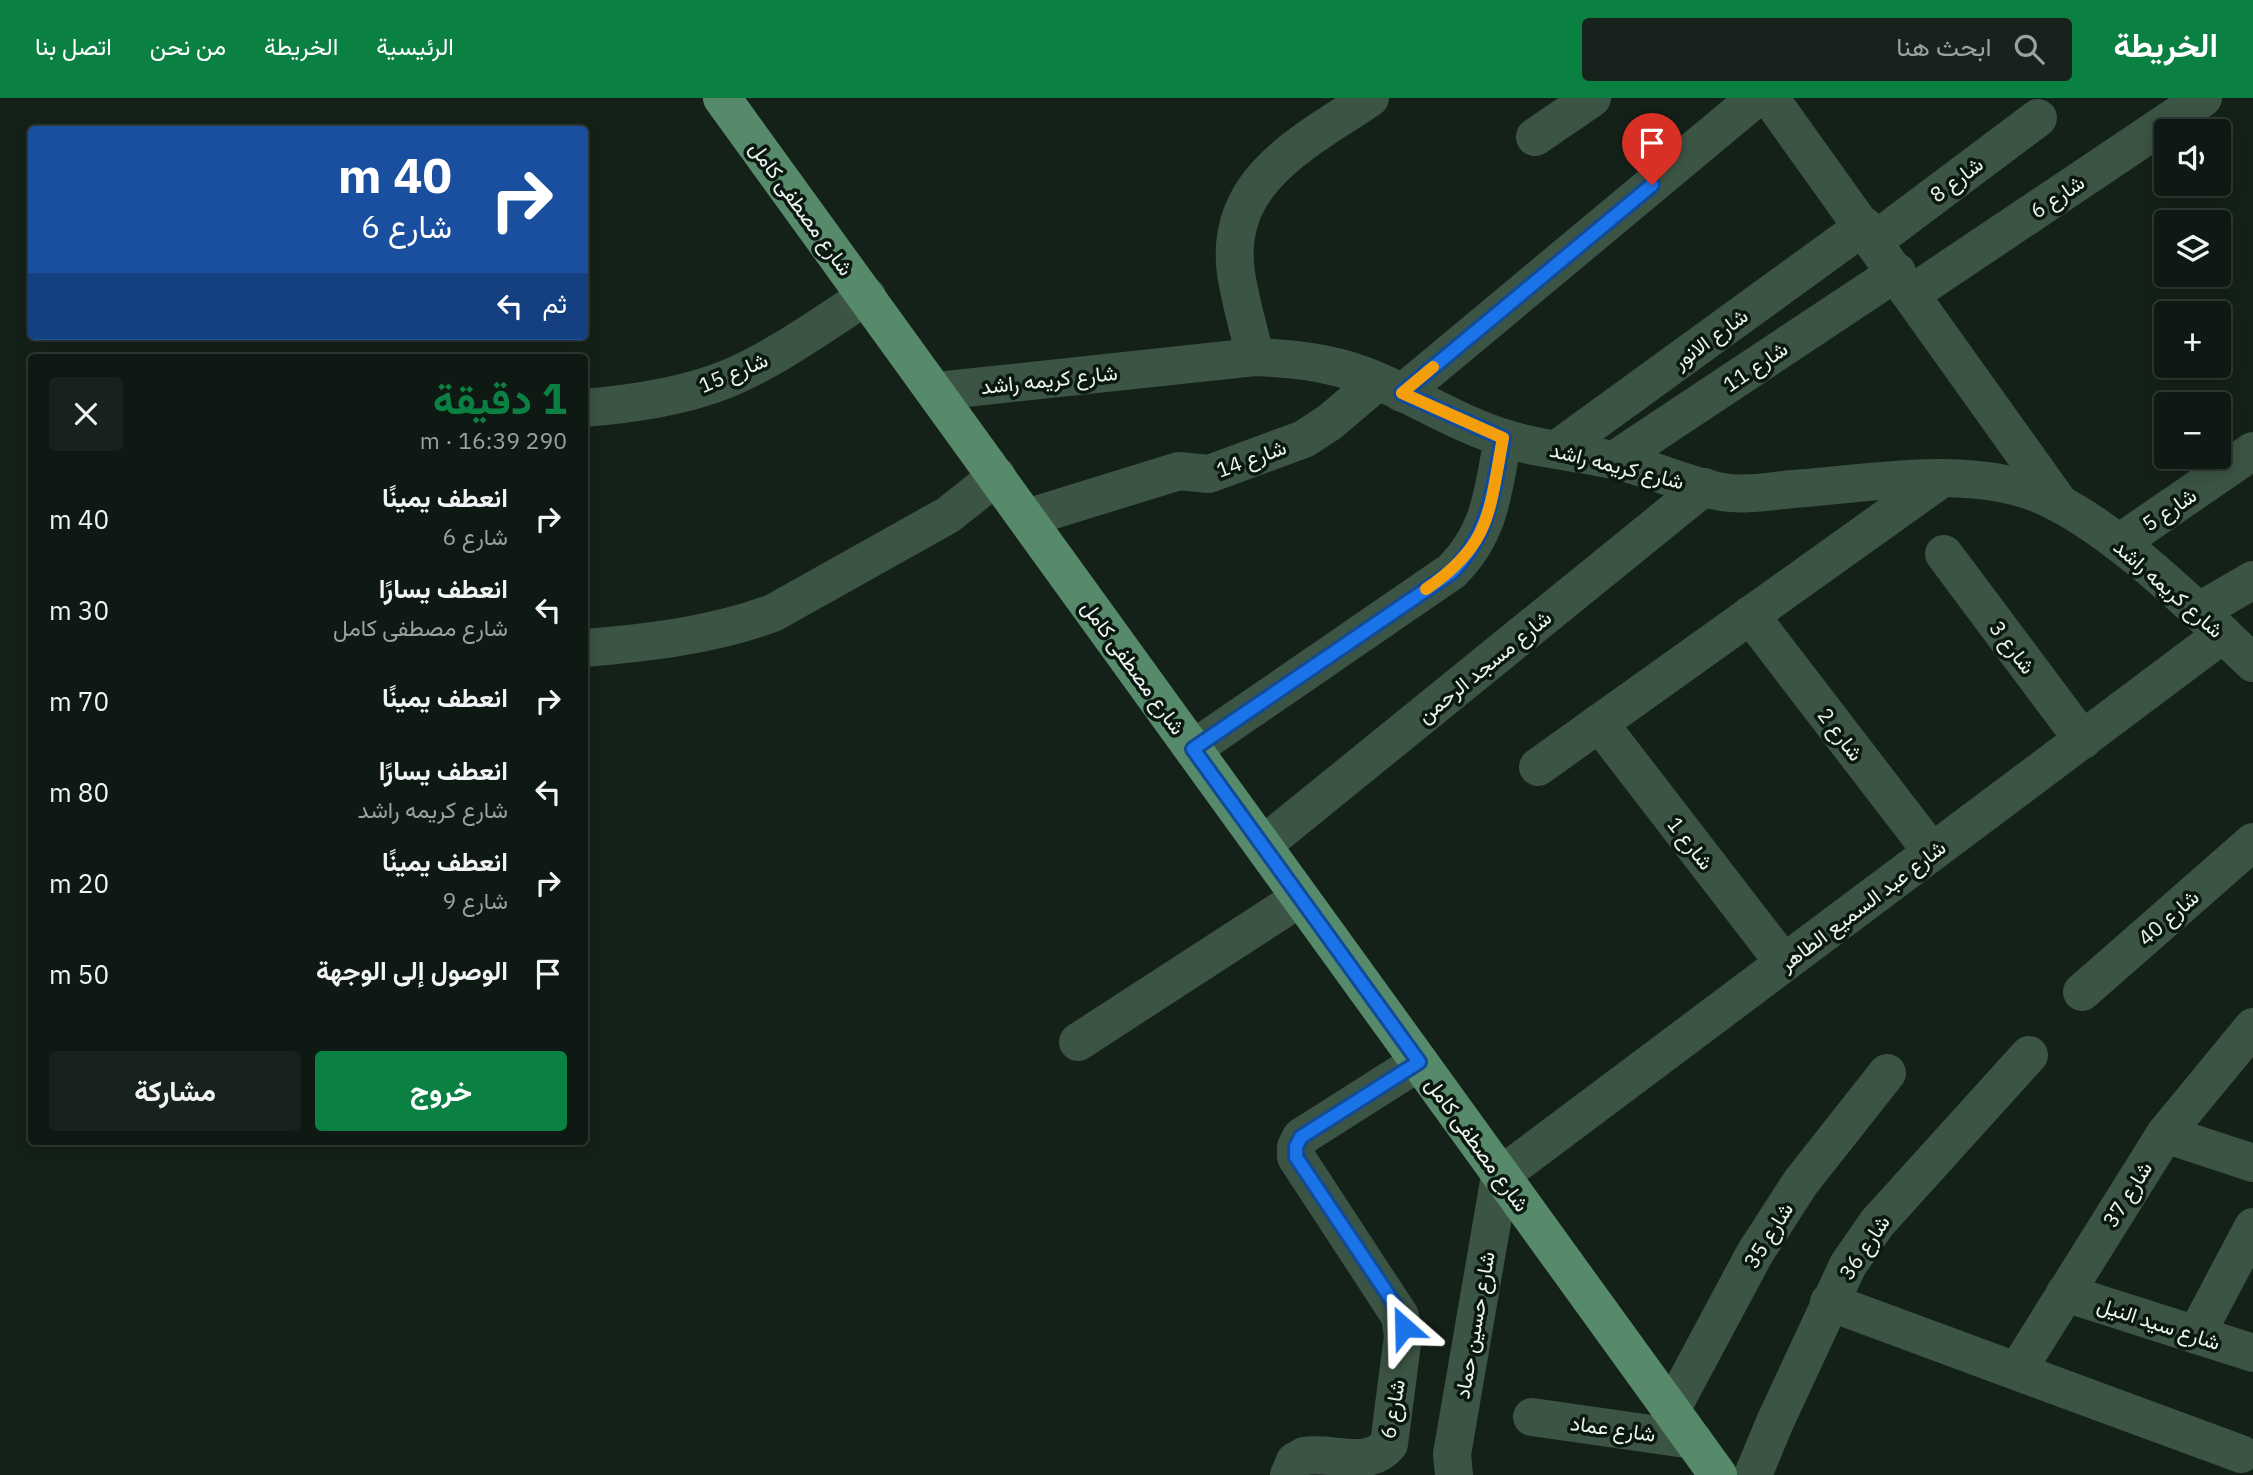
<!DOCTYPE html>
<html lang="ar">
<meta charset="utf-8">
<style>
body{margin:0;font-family:"IBM Plex Sans",Vazirmatn,sans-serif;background:#18221c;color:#f1f3f6;direction:rtl;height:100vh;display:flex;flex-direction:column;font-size:26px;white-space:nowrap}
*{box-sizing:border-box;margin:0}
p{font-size:23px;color:#9ba0a0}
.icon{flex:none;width:38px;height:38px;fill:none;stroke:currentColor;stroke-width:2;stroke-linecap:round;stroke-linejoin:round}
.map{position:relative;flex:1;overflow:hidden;direction:ltr}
.sheet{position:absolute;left:28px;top:256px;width:560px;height:791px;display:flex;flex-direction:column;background:#0f1913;border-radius:7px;box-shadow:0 4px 18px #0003,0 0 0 2px #2f3833;direction:rtl}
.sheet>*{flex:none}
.hud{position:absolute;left:28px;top:28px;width:560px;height:214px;border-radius:7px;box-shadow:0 4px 18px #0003,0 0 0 2px #2f3833;direction:rtl;background:#1a4fa0;color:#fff;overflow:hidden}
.fabs{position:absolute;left:2154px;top:21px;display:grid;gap:14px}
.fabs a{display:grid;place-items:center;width:77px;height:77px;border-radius:7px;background:#0f1913;box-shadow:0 4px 18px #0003,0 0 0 2px #2f3833;font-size:35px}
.pin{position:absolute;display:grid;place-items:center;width:60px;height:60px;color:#fff;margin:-72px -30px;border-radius:50% 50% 50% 0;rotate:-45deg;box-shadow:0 0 7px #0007}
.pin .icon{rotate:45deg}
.me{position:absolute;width:77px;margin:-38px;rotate:335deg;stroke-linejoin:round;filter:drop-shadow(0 0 5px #0008)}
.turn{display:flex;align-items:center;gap:24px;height:147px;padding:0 21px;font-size:32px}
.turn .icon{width:91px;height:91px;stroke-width:2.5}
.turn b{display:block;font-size:49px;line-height:60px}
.then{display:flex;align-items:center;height:66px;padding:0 21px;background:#0003;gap:14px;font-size:26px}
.round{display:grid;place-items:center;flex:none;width:74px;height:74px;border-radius:7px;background:#18221c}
.summary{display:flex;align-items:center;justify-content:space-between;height:119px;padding:0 21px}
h1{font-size:42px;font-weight:700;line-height:52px;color:#0b8043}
.action{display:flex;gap:14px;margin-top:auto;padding:14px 21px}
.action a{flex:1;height:80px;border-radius:7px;background:#0b8043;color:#fff;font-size:28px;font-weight:700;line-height:80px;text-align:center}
.action a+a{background:#18221c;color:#f1f3f6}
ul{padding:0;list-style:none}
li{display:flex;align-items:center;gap:21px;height:91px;padding:0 21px}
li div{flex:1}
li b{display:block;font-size:26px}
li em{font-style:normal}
header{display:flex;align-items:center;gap:42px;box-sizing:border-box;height:98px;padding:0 35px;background:#0b8043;color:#fff}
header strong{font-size:33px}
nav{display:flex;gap:38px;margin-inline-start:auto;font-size:24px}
.search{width:490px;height:63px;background:#18221c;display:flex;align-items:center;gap:18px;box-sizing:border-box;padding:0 24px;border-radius:7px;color:#9ba0a0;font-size:26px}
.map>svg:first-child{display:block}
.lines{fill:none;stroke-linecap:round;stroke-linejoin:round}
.minor{stroke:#3c5444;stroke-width:38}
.major{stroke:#578a6a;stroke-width:38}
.route-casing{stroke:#114b97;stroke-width:18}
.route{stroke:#1a73e8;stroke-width:12}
.slow{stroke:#f59e0b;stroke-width:12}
.labels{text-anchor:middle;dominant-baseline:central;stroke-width:7;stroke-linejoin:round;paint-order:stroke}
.street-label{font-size:21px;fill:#ebf4ee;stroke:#0b1810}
</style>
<header>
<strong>الخريطة</strong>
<div class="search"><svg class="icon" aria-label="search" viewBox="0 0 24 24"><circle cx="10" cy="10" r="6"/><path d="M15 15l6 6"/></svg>ابحث هنا</div>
<nav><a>الرئيسية</a><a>الخريطة</a><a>من نحن</a><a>اتصل بنا</a></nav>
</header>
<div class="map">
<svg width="2253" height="1377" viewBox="0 0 2253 1377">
<rect width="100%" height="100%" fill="#142119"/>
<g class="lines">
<g class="minor">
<path d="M1770,0L2060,406"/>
<path d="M1535,39L1592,0"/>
<path d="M1874,143L2038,20"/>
<path d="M1911,196L2203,0"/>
<path d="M1255,259C1249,231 1240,203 1236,175C1223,82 1305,44 1370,0"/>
<path d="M937,293L1255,259C1282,260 1309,262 1336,269C1394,283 1444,321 1501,339C1538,352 1579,354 1618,363C1653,371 1687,388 1722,394C1744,398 1770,393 1793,391C1867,386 1952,369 2025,391C2101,415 2195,510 2253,565"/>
<path d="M1402,295L1756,0"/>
<path d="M584,310C632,306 682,299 727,281C777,260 821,227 867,198"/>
<path d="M1557,351L1864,128"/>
<path d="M1614,362L1897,174"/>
<path d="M1027,420L1179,373L1209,376L1304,341L1330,324L1377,284"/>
<path d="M2119,445L2253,353"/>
<path d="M1944,456L2083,642"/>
<path d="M2198,514L2253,482"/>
<path d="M1750,517L1932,754"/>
<path d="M584,550C647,545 714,537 773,515L948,417L997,378"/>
<path d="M1599,625L1784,865"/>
<path d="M1193,651L1452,473C1491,434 1493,393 1503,340"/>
<path d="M1538,669L1941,381"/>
<path d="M1263,747L1704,389"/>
<path d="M2082,894L2253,744"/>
<path d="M1078,944L1300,800"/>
<path d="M2165,1036L2253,1065"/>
<path d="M2065,1195L2253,1255"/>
<path d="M1829,1204L2241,1356"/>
<path d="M2196,1237L2253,1129"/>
<path d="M2017,1273L2165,1036L2253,929"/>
<path d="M1671,1312L1755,1155L1801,1084L1887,975"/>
<path d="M1532,1319L1693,1342"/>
<path d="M1289,1377L1295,1363L1304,1358C1332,1353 1368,1372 1389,1346L1403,1238L1400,1218L1296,1059V1049L1301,1039L1419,964"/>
<path d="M1454,1377L1452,1356L1500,1078L2223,536"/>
<path d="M1753,1377L1775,1324L1848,1167L1877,1125L2029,957"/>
</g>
<path class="major" d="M722,0L1718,1377"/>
</g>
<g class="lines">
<g class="route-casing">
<path id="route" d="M1404,1229L1395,1207L1296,1059V1049L1301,1039L1419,964L1193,651L1452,474C1491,434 1493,393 1503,340L1402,295L1652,87"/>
</g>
<use href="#route" class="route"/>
<path class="slow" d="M1426,491C1492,446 1489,413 1503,340L1402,295L1433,269"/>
</g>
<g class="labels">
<g class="street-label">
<text transform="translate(1956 81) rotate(-37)">شارع 8</text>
<text transform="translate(2057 98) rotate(-34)">شارع 6</text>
<text transform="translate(802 110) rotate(54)">شارع مصطفى كامل</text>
<text transform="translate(1710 240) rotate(-36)">شارع الانور</text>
<text transform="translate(1755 268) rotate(-34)">شارع 11</text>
<text transform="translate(733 274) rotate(-23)">شارع 15</text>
<text transform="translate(1049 281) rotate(-6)">شارع كريمه راشد</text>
<text transform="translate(1251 360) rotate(-20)">شارع 14</text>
<text transform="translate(1617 367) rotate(14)">شارع كريمه راشد</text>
<text transform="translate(2169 411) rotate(-34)">شارع 5</text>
<text transform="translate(2169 490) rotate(41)">شارع كريمه راشد</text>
<text transform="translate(2013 549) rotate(53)">شارع 3</text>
<text transform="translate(1484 568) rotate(-39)">شارع مسجد الرحمن</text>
<text transform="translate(1134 569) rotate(54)">شارع مصطفى كامل</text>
<text transform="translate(1841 636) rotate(53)">شارع 2</text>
<text transform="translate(1691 745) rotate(52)">شارع 1</text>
<text transform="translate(1862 807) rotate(-37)">شارع عبد السميع الطاهر</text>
<text transform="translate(2168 819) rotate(-41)">شارع 40</text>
<text transform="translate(1478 1046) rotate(54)">شارع مصطفى كامل</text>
<text transform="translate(2127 1096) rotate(-58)">شارع 37</text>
<text transform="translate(1768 1137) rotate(-58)">شارع 35</text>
<text transform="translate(1864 1149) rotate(-56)">شارع 36</text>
<text transform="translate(2159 1225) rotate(18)">شارع سيد النيل</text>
<text transform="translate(1474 1227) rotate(-80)">شارع حسين حماد</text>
<text transform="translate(1392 1311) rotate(-80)">شارع 6</text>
<text transform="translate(1613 1330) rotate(8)">شارع عماد</text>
</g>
</g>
</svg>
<div class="fabs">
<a><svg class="icon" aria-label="sound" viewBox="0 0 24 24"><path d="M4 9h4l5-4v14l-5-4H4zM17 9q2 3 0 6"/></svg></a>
<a><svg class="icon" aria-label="layers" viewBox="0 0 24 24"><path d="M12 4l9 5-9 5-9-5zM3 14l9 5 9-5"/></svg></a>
<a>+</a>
<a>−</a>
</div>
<div class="pin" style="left:1652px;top:87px;background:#d93025"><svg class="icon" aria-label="arrive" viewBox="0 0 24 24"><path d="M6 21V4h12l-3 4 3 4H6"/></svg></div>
<svg class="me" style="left:1404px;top:1229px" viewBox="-20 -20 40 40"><path d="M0-17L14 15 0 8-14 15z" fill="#1a73e8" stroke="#fff" stroke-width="4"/></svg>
<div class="hud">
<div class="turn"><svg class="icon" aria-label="right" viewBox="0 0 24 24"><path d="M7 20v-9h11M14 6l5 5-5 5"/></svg><div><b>40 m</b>شارع 6</div></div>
<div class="then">ثم<svg class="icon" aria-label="left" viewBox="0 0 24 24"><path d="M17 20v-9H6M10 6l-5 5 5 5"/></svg></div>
</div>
<section class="sheet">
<div class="summary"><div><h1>1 دقيقة</h1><p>290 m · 16:39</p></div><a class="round"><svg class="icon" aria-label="close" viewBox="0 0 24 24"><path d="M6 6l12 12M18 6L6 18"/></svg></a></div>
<ul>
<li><svg class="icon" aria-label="right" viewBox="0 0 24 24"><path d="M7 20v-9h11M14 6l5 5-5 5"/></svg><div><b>انعطف يمينًا</b><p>شارع 6</p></div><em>40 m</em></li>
<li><svg class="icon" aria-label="left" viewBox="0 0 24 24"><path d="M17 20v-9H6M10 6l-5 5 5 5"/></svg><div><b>انعطف يسارًا</b><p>شارع مصطفى كامل</p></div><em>30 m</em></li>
<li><svg class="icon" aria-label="right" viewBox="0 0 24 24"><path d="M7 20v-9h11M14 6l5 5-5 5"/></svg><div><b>انعطف يمينًا</b></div><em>70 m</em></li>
<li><svg class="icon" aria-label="left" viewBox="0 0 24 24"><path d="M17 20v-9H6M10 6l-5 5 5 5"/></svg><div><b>انعطف يسارًا</b><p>شارع كريمه راشد</p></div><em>80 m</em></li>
<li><svg class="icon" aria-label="right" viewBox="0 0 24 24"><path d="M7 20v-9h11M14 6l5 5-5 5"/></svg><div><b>انعطف يمينًا</b><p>شارع 9</p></div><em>20 m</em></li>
<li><svg class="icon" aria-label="arrive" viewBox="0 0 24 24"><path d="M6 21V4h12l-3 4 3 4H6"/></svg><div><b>الوصول إلى الوجهة</b></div><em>50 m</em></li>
</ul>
<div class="action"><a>خروج</a><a>مشاركة</a></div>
</section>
</div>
